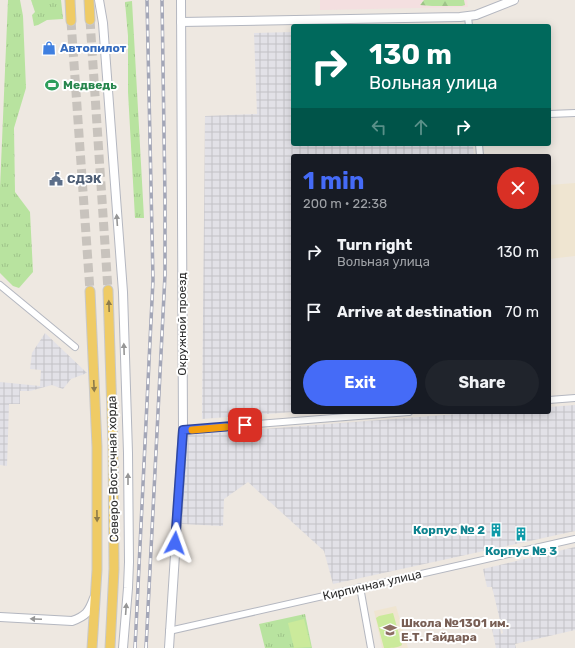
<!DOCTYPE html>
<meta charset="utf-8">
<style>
body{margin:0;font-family:Rubik,sans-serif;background:#20242c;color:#f1f3f6;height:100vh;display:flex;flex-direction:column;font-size:15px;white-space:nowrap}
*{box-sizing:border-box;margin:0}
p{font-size:13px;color:#9ea1a6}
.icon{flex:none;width:22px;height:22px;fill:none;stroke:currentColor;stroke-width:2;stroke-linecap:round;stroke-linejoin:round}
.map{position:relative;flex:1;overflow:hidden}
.sheet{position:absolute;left:291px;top:154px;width:260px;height:260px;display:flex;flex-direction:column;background:#171b24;border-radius:4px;box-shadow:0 2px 10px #0003}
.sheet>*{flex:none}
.top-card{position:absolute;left:291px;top:24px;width:260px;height:122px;border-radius:4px;box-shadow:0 2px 10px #0003;background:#00695c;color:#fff;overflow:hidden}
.pin{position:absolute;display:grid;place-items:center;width:34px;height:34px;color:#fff;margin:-17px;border-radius:8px;box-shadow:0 2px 6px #0006}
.me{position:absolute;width:44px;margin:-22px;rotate:4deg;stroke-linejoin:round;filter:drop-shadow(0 0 3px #0008)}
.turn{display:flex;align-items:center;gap:14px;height:84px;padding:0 12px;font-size:18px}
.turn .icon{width:52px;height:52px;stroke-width:2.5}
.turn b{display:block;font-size:28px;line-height:34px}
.lanes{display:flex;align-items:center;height:38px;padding:0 12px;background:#0003;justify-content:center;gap:20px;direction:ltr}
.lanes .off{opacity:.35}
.round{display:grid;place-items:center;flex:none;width:42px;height:42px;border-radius:21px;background:#20242c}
.headline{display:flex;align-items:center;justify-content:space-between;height:68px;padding:0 12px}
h1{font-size:24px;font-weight:700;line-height:30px;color:#456bf7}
.button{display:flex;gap:8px;margin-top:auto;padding:8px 12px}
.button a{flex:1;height:46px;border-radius:24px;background:#456bf7;color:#fff;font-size:16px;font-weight:700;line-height:46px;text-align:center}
.button a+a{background:#20242c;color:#f1f3f6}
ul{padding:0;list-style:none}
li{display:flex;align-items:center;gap:12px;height:60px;padding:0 12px}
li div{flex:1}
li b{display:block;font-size:15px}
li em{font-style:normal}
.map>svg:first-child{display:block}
.industrial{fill:url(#industrial-grid)}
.education{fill:#efe5d1}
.medical{fill:#f4dfe0}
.grass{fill:url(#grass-tufts)}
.forest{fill:url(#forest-firs)}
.pitch{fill:#cbea9b}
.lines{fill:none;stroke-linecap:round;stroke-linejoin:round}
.primary-tunnel{stroke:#c8c3bd;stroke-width:9;stroke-dasharray:9 4.5;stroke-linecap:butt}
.street-casing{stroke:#b4b7c0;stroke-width:8}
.secondary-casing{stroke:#b4b7c0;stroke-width:10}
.primary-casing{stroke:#c9c9c9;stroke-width:11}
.street{stroke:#fff;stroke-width:6}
.secondary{stroke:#fff;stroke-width:8}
.primary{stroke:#efcb65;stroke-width:9}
.rail-casing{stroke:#a3a6b7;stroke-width:3.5}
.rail{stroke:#fff;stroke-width:2;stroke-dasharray:6;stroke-linecap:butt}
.oneway{fill:#969696}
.oneway2{fill:#8e7c4a}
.route-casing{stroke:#2d46a1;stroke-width:10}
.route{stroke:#456bf7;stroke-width:7}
.slow{stroke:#f59e0b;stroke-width:7}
.labels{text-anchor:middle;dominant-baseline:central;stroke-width:4;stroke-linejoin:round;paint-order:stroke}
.shop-label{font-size:12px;font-weight:bold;fill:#366cbe;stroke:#fff;text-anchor:start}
.leisure-label{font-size:12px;font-weight:bold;fill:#27864d;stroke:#fff;text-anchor:start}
.service-label{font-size:12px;font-weight:bold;fill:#4e5e75;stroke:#fff;text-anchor:start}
.street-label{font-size:12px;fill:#2e2e2e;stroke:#fff}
.culture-label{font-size:12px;font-weight:bold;fill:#0d838f;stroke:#fff;text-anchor:end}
.education-label{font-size:12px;font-weight:bold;fill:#785e54;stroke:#fff;text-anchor:start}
</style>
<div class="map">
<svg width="575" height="648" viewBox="0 0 575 648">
<defs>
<pattern id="industrial-grid" width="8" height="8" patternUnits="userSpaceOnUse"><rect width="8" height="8" fill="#e2e1e7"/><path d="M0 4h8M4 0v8" fill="none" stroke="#c2c1c6"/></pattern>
<pattern id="grass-tufts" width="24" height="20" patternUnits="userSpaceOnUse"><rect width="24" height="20" fill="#b8e39f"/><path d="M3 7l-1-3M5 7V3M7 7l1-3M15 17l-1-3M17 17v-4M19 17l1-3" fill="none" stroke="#9ec389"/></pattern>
<pattern id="forest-firs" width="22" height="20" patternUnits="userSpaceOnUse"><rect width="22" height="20" fill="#b8e39f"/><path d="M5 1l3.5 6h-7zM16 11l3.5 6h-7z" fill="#9ec389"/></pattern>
</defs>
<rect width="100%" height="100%" fill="#eee8e1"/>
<g class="industrial">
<path d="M293,32V144H473L474,156H293V412L202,419L205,116L257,114L254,33Z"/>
<path d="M45,333L87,373L71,379L63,389L52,385L30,391H20V404H9L7,466L0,465V382L40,386L41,370L30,369L32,353Z"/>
<path d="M575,405V531L333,584L324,551L248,482L224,499L223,526L181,524L187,435L483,412H549V407Z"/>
<path d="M575,547V630L515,644L516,648H496L492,629L500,627L501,634L503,633L492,587H487L483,569Z"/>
</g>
<g class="education">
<path d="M575,183V256L549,259V185Z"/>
<path d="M396,606L408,648H382L374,611Z"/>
</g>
<path class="medical" d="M320,0H467L468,7L320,10Z"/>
<g class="grass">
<path d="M8,0H20L23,16L26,88L14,128L15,192L30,212L33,272L19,288L13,286L0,273V188Z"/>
<path d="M31,0H61L63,19L47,20L38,25L34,26L32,15L35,12Z"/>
<path d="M132,1L144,218H135L128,92V36L125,2Z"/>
<path d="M305,614L312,648H265L259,624Z"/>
</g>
<path class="forest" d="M424,0H464L465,5L462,6H432L420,5Z"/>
<g class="pitch">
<path d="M393,613L402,645C398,648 390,648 384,648L376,618L379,616Z"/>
<path d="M304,619L311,647L294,648L288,623Z"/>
</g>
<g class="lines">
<g class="primary-tunnel">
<path d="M90,20L108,290"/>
<path d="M71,21L90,291"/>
</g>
<g class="street-casing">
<g id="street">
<path d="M468,17L469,26"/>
<path d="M549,114L575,113"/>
<path d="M479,144L480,156"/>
<path d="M0,285L75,347"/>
<path d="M549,400L575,398"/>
<path d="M183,430L409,412"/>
<path d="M360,587L371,648"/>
<path d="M169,631L575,539"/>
</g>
</g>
<g class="secondary-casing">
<g id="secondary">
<path d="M99,0L103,23L123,292L128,453L129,562L128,588L123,648"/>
<path d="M181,22L460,17L476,15L514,0"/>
<path d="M0,617L72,621C86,616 89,612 94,598"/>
<path d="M169,648L183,430L181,0"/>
</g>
</g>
<g class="primary-casing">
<g id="primary">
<path d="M70,0L71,21"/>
<path d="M89,0L90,20"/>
<path d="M108,290L113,446L114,569L110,648"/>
<path d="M90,291L97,447V570L92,648"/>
</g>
</g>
<use href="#street" class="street"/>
<use href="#secondary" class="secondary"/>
<use href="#primary" class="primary"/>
<g class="rail-casing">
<g id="rail">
<path d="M135,648L153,280L147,0"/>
<path d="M146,648L165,275V199L162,0"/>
</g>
</g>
<use href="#rail" class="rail"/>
</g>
<defs><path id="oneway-solid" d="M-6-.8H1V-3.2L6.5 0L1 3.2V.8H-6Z"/></defs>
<g class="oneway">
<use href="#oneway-solid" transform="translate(117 220) rotate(-94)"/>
<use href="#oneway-solid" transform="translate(124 349) rotate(-92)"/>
<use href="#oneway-solid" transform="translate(128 479) rotate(-90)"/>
<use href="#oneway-solid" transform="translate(126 609) rotate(-86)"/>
<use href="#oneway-solid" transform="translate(36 619) rotate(-177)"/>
</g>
<g class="oneway2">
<use href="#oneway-solid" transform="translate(109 306) rotate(-92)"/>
<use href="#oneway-solid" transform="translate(94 386) rotate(87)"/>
<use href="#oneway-solid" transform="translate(97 516) rotate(89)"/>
</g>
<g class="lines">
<g class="route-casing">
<path id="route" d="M175,543L183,430L245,425"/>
</g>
<use href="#route" class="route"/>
<path class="slow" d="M192,430L226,427"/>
</g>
<defs>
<g id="shop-bare" transform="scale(1.08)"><path d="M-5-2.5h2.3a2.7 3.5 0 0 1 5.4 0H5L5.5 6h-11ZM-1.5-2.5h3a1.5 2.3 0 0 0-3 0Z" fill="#3f7fe0" stroke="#fff" stroke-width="2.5" paint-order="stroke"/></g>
<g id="stadium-bare" transform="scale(1.08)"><path d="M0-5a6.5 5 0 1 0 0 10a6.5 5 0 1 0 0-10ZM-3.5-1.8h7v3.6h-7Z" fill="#2e9e5b" stroke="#fff" stroke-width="2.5" paint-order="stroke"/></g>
<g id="civic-bare" transform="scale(1.08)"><path d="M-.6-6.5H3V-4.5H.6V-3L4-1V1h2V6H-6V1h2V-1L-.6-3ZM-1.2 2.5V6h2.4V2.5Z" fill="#5c6f8a" stroke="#fff" stroke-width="2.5" paint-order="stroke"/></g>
<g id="building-bare" transform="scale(1.08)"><path d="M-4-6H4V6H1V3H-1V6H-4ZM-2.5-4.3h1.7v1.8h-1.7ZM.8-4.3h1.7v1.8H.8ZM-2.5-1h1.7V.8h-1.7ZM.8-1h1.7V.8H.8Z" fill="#0f9aa8" stroke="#fff" stroke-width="2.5" paint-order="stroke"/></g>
<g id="school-bare" transform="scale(1.08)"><path d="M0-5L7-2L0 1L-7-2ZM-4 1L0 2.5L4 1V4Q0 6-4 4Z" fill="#8d6e63" stroke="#fff" stroke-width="2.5" paint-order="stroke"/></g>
</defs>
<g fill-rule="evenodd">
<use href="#shop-bare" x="49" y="48"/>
<use href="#stadium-bare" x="52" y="85"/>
<use href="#civic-bare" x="56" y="179"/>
<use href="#building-bare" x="496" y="530"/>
<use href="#building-bare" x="521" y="534"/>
<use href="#school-bare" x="390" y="630"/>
</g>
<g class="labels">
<g class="shop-label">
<text x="60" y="48">Автопилот</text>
</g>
<g class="leisure-label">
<text x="63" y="85">Медведь</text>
</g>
<g class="service-label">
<text x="67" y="179">СДЭК</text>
</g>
<g class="street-label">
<text transform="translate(182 324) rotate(-90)">Окружной проезд</text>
<text transform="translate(113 469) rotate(-91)">Северо-Восточная хорда</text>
<text transform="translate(372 585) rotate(-13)">Кирпичная улица</text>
</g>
<g class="culture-label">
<text x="485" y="530">Корпус № 2</text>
<text x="521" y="551" text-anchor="middle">Корпус № 3</text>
</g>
<g class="education-label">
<text x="401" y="623">Школа №1301 им.<tspan x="401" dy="14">Е.Т. Гайдара</tspan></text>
</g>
</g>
</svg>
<div class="pin" style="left:245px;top:425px;background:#d93025"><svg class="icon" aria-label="arrive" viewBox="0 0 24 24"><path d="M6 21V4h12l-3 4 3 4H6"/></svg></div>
<svg class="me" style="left:175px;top:543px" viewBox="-20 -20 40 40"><path d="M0-17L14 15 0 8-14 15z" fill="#456bf7" stroke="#fff" stroke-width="4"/></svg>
<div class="top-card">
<div class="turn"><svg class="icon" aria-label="right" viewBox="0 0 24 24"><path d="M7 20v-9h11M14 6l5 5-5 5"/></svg><div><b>130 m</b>Вольная улица</div></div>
<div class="lanes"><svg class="icon off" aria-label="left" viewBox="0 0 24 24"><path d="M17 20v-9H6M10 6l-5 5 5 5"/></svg><svg class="icon off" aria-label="ahead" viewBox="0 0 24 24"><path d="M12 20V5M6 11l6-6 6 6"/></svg><svg class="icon" aria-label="right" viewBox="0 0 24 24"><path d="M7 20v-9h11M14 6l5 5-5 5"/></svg></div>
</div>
<section class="sheet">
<div class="headline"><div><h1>1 min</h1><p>200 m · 22:38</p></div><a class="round" style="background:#d93025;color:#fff"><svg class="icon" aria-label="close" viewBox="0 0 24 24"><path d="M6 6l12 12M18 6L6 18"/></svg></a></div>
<ul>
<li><svg class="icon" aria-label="right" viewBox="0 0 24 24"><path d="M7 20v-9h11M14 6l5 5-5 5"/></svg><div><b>Turn right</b><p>Вольная улица</p></div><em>130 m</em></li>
<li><svg class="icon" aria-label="arrive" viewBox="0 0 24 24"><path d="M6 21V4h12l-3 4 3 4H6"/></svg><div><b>Arrive at destination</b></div><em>70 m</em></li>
</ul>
<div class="button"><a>Exit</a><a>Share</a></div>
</section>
</div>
